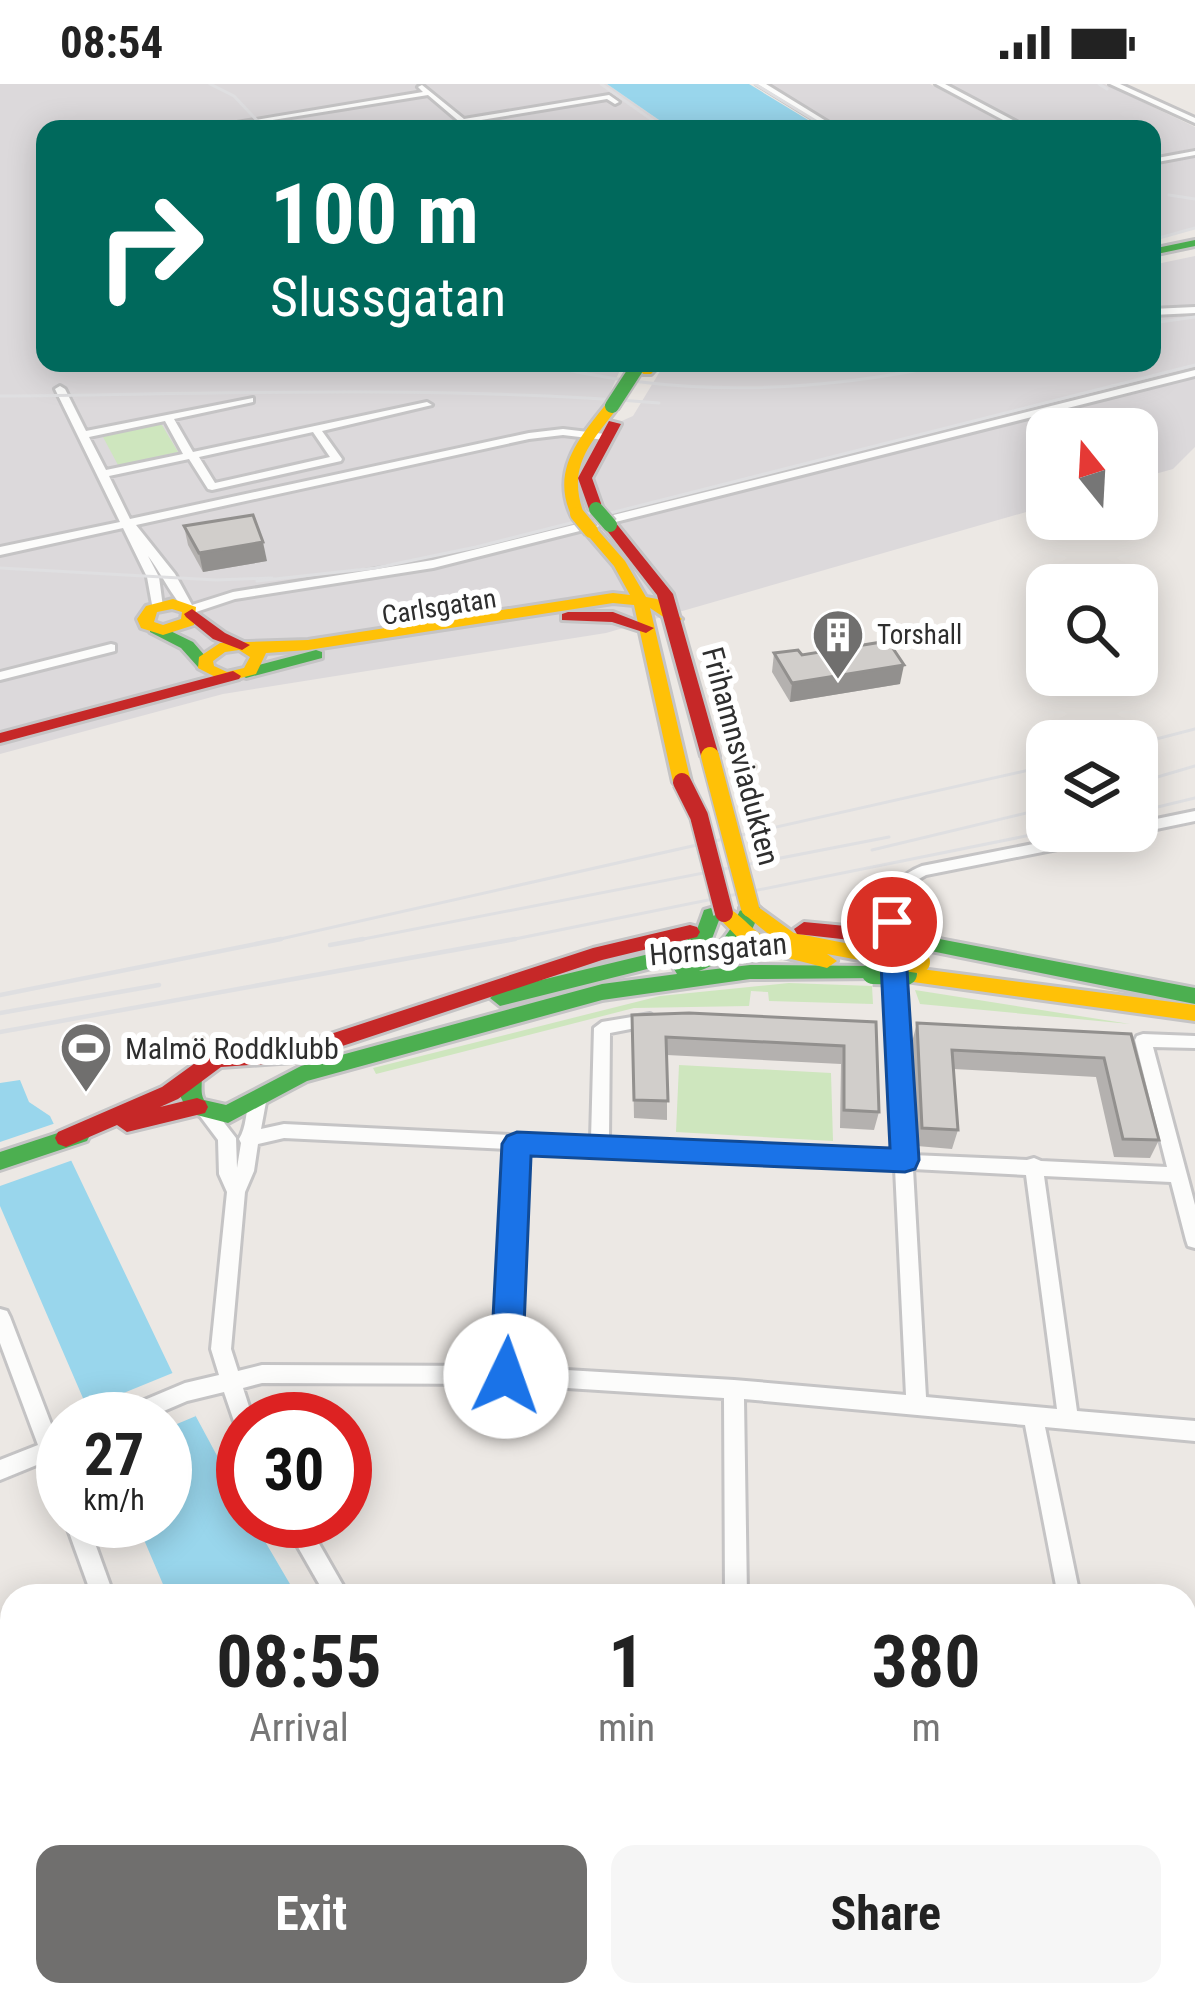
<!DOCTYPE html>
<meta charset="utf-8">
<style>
body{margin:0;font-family:"Roboto Condensed",sans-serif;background:#f6f6f6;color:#222;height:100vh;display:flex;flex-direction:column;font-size:45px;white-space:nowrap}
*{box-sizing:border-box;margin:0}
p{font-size:39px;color:#767676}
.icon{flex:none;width:66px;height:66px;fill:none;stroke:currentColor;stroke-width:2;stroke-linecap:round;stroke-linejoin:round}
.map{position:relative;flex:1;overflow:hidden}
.panel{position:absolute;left:0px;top:1500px;width:1197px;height:423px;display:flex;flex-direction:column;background:#fff;border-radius:36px 36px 0 0;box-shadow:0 6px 30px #0003}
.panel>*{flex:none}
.guide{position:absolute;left:36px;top:36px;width:1125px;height:252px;border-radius:24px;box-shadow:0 6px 30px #0003;background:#00695c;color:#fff;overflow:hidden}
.needle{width:78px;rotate:342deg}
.tools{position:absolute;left:1026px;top:324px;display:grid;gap:24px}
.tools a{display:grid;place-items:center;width:132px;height:132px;border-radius:24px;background:#fff;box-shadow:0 6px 30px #0003;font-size:60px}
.speed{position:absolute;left:36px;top:1308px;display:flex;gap:24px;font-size:60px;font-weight:700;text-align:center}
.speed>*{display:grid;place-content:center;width:156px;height:156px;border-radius:50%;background:#fff;box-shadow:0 6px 30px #0003;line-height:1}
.speed small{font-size:30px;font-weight:400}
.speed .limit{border:18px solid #d22;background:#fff;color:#111}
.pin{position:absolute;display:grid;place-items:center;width:102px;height:102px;color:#fff;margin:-51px;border:6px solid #fff;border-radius:50%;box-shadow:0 3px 12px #0007}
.me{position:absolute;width:132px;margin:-66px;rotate:3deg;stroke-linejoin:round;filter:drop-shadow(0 0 9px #0008)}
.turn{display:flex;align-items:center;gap:42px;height:252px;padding:0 36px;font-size:54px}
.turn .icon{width:156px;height:156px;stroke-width:2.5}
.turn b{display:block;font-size:84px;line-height:102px}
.eta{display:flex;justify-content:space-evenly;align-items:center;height:204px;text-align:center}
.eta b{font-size:72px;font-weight:700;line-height:84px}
.action{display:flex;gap:24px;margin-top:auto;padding:24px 36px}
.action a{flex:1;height:138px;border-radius:24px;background:#706f6e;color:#fff;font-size:48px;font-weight:700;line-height:138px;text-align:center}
.action a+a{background:#f6f6f6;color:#222}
.status{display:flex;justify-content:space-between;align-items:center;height:84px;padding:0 60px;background:#fff;direction:ltr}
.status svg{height:33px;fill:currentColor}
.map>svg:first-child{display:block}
.industrial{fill:#dcd9db}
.green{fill:#cee6be}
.water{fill:#99d6ec}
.pier{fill:#ece8e4}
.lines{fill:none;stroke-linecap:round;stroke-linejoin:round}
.street-casing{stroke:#c5c4c5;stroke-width:6}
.fast-casing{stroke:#c5c4c5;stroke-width:6}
.slow-casing{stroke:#c5c4c5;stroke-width:6}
.jam-casing{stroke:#c5c4c5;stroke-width:6}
.street{fill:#fcfcfb;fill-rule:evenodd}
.fast{fill:#4caf50;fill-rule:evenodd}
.slow{fill:#ffc107;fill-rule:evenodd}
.jam{fill:#c62828;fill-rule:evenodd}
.rail-far1{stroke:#dfdfe1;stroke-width:3}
.rail{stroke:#dfdfe1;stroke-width:4.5}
.fast-bridge-far2-casing{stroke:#c5c4c5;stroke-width:18;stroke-linecap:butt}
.fast-bridge-far1-casing{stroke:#c5c4c5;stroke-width:22;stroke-linecap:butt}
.fast-bridge-casing{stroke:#c5c4c5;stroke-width:28;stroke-linecap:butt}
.slow-bridge-far2-casing{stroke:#c5c4c5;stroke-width:18;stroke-linecap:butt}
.slow-bridge-far1-casing{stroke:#c5c4c5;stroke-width:22;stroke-linecap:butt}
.slow-bridge-casing{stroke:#c5c4c5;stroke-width:28;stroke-linecap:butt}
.jam-bridge-casing{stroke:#c5c4c5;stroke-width:22;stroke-linecap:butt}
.fast-bridge-far2{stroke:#4caf50;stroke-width:14}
.fast-bridge-far1{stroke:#4caf50;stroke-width:18}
.fast-bridge{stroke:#4caf50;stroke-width:22}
.slow-bridge-far2{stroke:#ffc107;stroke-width:14}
.slow-bridge-far1{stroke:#ffc107;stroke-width:18}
.slow-bridge{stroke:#ffc107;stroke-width:22}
.jam-bridge{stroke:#c62828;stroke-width:18}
.wall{fill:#b4b1af}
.shaded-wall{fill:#92908e}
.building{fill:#d1cecb;stroke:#92908e;stroke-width:3}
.route{fill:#1a73e8;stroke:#114b97;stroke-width:3}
.labels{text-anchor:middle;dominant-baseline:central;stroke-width:12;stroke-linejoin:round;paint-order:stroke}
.far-street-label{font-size:27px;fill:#2e2e2e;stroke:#fff}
.far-poi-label{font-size:27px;fill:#2e2e2e;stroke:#fff;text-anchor:start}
.street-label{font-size:30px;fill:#2e2e2e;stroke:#fff}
.poi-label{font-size:30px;fill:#2e2e2e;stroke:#fff;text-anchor:start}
</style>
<div class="status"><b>08:54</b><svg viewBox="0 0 49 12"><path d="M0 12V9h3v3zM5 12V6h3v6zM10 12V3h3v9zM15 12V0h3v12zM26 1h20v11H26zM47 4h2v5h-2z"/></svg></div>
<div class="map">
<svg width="1195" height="1922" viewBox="0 0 1195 1922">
<rect width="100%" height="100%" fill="#ece8e4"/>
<g class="industrial">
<path d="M0,0H607L672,45H45V279H623L592,350L633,332L665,279H1152V181L1195,172V363L1173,385L1137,395V345H1047V422L606,549L223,610L0,670Z"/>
<path d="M768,0H930L1014,45H842Z"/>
<path d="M950,0H1105L1195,43V64L1152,73V45H1034Z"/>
<path d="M1195,69V144L1152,156V77Z"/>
</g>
<g class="green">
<path d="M154,340L162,341L178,368L118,381L103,353Z"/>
<path d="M789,899L872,902L873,920L769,917L768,908L751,907L749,922L634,924L376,990L373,984L660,912Z"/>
<path d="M915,906L1130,940L920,920Z"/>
<path d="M679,981L831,989L833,1057L676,1048Z"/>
</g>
<g class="water">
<path d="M607,0H749L823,45H672Z"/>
<path d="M20,996L29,1018L50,1032L172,1288L243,1420V1437H253L297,1512H168L136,1437H165V1335H92L0,1122V999Z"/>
<path d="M335,1911H532L539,1922H340Z"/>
</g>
<g class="pier">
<path d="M59,1038L73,1076L0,1102V1058Z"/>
<path d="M175,1288L196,1332L165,1345V1335H86L82,1326Z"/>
</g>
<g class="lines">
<g class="street-casing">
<g id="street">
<path d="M757,0H766L839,45H830Z"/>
<path d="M936,0H945L1030,45H1020Z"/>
<path d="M1110,0H1120L1195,34V39Z"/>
<path d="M422,1L464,35L609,11L619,18L615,20L607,15L469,38L474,45H468L428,11L235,42L231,40L423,8L418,3Z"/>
<path d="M1195,67V71L1152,79V75Z"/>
<path d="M1195,223V229L1152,231V225Z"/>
<path d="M1195,286V292L433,484L235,515L190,530C177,522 160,487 148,472L159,493L163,523L161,526H153L147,493L123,444L0,471V463L120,438L55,305L60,302L65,305L86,347L253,314V318L174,335L193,368L427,318L432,321L322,347L342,375L341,377L212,406L208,405L189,375L109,392L130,435L529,349L563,345L605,350L610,353L605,356L563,351L529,355L136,441L175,490L192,521L233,508L433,476ZM165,337L183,370L106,386L89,353ZM313,348L330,373L215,399L199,373Z"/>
<path d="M111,560L115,561V567L0,596V588Z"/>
<path d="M1195,727V737L1137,749L1132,747H1137V739Z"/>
<path d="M1099,747H1130L1123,752L926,791C905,801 902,817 900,838L912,1071L1027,1076L1034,1074L1041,1077L1167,1083L1135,956L1137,952L1143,950L1195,952V964L1153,963L1195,1121V1164L1188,1162L1186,1156L1171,1098L1044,1092L1077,1327L1195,1337V1357L1045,1343L1080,1512H1058L1025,1341L744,1315L747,1512H725L724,1314L506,1300L262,1299L243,1304L253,1335H243V1345L236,1343L224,1308L187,1317L145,1335H113L116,1328L185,1299L219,1291L211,1265L227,1108L219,1090L218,1056L197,1028L200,1023H212L236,1054L237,1084L241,1059L239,1055C247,1043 245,1027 251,1013H263L266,1018L261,1045L284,1040L591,1055L594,944L602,938L650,930L658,936L656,940L610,949L609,1056L895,1070L884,838C888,811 895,792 922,782ZM284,1054L508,1065L497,1282L262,1281L238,1287L231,1265L245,1108L254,1087L258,1060ZM525,1066L895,1084L906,1311L734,1296L516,1283ZM913,1085L1026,1091L1057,1325L926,1313Z"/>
<path d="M0,1225L7,1227L10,1233L56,1353L63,1350V1410L56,1407L44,1378L0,1396V1376L38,1361L0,1259Z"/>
<path d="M65,1437H87L114,1512H92Z"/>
<path d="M283,1437H306L349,1512H326Z"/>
<path d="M1195,1707V1731L1185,1732V1708Z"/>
<path d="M12,1890V1911H21L0,1922V1895Z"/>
<path d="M236,1911H262L267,1922H241Z"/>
<path d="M575,1911H628L622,1922H580Z"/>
</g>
</g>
<g class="fast-casing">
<g id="fast">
<path d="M1195,156V162L1152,171V165Z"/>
<path d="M156,540L193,558L212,580L210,583H198L181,564L150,548V542Z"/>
<path d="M316,566L322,568V574L246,594L238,589L240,586Z"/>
<path d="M750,817L760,824C751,859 731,875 699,887L750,881L873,882L880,884L883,889L880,894L750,895L602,916L307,997L228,1039L189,1029L179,1010L184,989H200C204,998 199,1007 204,1016L226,1021L301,982L602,900L677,890L674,885L677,880C717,866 727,858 743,819Z"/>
<path d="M711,824L721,831L710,860L687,875L500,922L490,914L500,906L674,864L695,851L704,826Z"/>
<path d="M913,850L1195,904V920L906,862L903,857Z"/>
<path d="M79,1042L87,1045L90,1051L87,1057L0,1086V1068Z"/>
</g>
</g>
<g class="slow-casing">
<g id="slow">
<path d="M648,279H661L651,290H643L641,287Z"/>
<path d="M607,319L619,322C591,359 566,382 584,430L572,433C550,387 579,354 607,319Z"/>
<path d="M591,443L596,444L625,477L646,513L657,515L682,535L674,540L650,524L691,698L688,702H676L673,698L634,521L613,519L308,566L266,569L256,590L225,598L198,584L199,573L220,559L308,556L613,509L630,511L614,482L584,447ZM239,566L250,573L244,584L227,588L214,582L213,577L225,568Z"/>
<path d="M173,515L196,523L194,541L163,551L141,544L137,535L146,522ZM172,525L182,528L181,535L163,541L154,538L157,528Z"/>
<path d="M750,817L794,849L870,864L880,871L870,878L827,870L837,877L827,884L748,864L714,829L724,822C746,832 752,851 778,858L743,829L740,824L743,819Z"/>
<path d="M906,883L1195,921V937L906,897L896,890Z"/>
</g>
</g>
<g class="jam-casing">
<g id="jam">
<path d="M609,337L621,340L592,394L603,425L596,429L589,425L578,394Z"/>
<path d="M605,438H615L673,510L719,672L716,676L710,678L701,672L657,511L605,444Z"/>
<path d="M192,525L225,549L250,561L242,566L213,555L186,533L184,530Z"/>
<path d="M568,528H613L654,544L646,549L612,538L562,536V530Z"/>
<path d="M233,587L241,592L239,595L0,659V649Z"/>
<path d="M804,838L877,845L887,852L877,859L797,850L794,845Z"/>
<path d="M690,841L697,843L700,848L697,853L602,876L294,978L221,983L178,1015L160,1023L197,1014L205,1017L208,1023L205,1029L127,1048L117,1041L66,1063L58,1060L55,1054L58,1048L162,1003L209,969L294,962L593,864Z"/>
</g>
</g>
<use href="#street" class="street"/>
<use href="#fast" class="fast"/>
<use href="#slow" class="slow"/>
<use href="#jam" class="jam"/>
<g class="rail-far1">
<path d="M210,0L234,12L265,45"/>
<path d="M601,0L665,45"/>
<path d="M755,0L829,45"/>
<path d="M1099,0L1107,5"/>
<path d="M1169,111L1195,115"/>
<path d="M1152,156L1195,144"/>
<path d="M1152,239L1195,233"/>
<path d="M536,279C678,314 811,310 954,279"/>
<path d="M0,312C220,310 440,301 659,319"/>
<path d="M0,484L216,496L272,494"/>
<path d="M257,497L375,484L476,463L1195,281"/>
<path d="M1137,660L1195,645"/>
<path d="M1137,699L1195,682"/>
<path d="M1137,728L1195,714"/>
<path d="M872,766L1047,724"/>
<path d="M267,858L1047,682"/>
<path d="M348,858L889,753"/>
<path d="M500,858L1051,747"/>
</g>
<g class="rail">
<path d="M330,861L363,855"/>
<path d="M0,911L281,855"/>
<path d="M0,929L159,901"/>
<path d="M0,948L515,855"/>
</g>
<g class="fast-bridge-far2-casing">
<g id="fast-bridge-far2">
<path d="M612,322L636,285"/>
<path d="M596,425L610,441"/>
</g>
</g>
<g class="fast-bridge-far1-casing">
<path id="fast-bridge-far1" d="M877,852L913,857"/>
</g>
<g class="fast-bridge-casing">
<g id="fast-bridge">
<path d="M895,855L913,857"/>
<path d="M873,889L906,890"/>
</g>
</g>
<g class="slow-bridge-far2-casing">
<path id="slow-bridge-far2" d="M577,430L591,447"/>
</g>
<g class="slow-bridge-far1-casing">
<path id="slow-bridge-far1" d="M710,672L750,824"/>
</g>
<g class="slow-bridge-casing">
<path id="slow-bridge" d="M870,871L919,878"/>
</g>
<g class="jam-bridge-casing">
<path id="jam-bridge" d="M682,698L699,732L724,829"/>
</g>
<use href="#fast-bridge-far2" class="fast-bridge-far2"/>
<use href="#fast-bridge-far1" class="fast-bridge-far1"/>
<use href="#fast-bridge" class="fast-bridge"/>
<use href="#slow-bridge-far2" class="slow-bridge-far2"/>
<use href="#slow-bridge-far1" class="slow-bridge-far1"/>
<use href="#slow-bridge" class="slow-bridge"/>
<use href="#jam-bridge" class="jam-bridge"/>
</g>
<g class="wall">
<path d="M184,442L267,477L203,488L188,461Z"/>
<path d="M774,569L802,571L900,600L790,618L772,588Z"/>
<path d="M632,931L876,938L879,1028L874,1046L840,1044L841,980L667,971V1036L634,1034Z"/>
<path d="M917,939L1131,950L1159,1056L1150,1074L1114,1073L1096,993L954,985L958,1046L952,1065L917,1062L912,958Z"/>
<path d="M1117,1911H1185L1195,1922H1110Z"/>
</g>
<g class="shaded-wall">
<path d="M263,458L267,477L203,488L199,469Z"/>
<path d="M904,581L900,600L790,618L792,599Z"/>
</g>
<g class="building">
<path d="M253,431L263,458L199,469L184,442Z"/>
<path d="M888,557L904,581L792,599L774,569L798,566L802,571Z"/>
<path d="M689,929L876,938L879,1028L844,1026V962L666,953L668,1017L634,1016L632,931Z"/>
<path d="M917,939L1131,950L1159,1056L1123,1055L1104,974L952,966L958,1046L922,1044Z"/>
<path d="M1185,1837H1195V1922H1119L1126,1911H1185Z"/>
<path d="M695,1911H951L953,1922H695Z"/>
</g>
<path class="route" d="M892,829L904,838L919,1076L915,1085L905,1088L531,1072L522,1292L518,1302L506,1306L495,1302L490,1292L502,1060L507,1052L517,1048L890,1064L879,838Z"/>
<defs>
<g id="building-pin" transform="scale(2.7)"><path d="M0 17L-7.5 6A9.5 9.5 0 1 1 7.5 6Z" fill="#706f6e" stroke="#fff"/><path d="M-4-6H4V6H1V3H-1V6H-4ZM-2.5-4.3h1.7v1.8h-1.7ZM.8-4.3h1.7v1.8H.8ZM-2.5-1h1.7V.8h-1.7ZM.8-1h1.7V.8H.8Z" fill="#fff"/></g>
<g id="stadium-pin" transform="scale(2.7)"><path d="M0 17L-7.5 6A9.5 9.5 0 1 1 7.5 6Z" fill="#706f6e" stroke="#fff"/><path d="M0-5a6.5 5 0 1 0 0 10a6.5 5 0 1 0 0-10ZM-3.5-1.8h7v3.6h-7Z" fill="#fff"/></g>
</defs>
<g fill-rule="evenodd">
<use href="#building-pin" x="838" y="551"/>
<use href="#stadium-pin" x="86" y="964"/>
</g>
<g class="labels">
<g class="far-street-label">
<text transform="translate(439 523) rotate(-9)">Carlsgatan</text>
</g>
<g class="far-poi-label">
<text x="877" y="551">Torshall</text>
</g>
<g class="street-label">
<text transform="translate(741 672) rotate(75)">Frihamnsviadukten</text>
<text transform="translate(718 865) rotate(-5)">Hornsgatan</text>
</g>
<g class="poi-label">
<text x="125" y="964">Malmö Roddklubb</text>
</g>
</g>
</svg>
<div class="tools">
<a><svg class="needle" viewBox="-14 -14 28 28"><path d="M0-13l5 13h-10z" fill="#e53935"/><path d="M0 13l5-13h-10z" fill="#767676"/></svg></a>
<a><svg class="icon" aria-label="search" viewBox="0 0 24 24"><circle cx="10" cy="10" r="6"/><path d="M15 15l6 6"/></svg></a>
<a><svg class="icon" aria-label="layers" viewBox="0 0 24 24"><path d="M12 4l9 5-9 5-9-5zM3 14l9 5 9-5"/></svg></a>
</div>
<div class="speed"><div>27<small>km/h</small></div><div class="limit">30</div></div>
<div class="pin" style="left:892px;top:838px;background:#d93025"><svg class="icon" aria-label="arrive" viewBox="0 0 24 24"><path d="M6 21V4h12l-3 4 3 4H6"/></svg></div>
<svg class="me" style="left:506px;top:1292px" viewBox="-20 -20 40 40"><circle r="19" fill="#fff"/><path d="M0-13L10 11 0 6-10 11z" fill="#1a73e8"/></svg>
<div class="guide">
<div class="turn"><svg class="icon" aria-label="right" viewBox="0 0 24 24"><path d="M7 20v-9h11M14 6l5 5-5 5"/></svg><div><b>100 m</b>Slussgatan</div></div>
</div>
<section class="panel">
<div class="eta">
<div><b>08:55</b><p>Arrival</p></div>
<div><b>1</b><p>min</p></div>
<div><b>380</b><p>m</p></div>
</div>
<div class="action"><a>Exit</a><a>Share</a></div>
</section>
</div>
